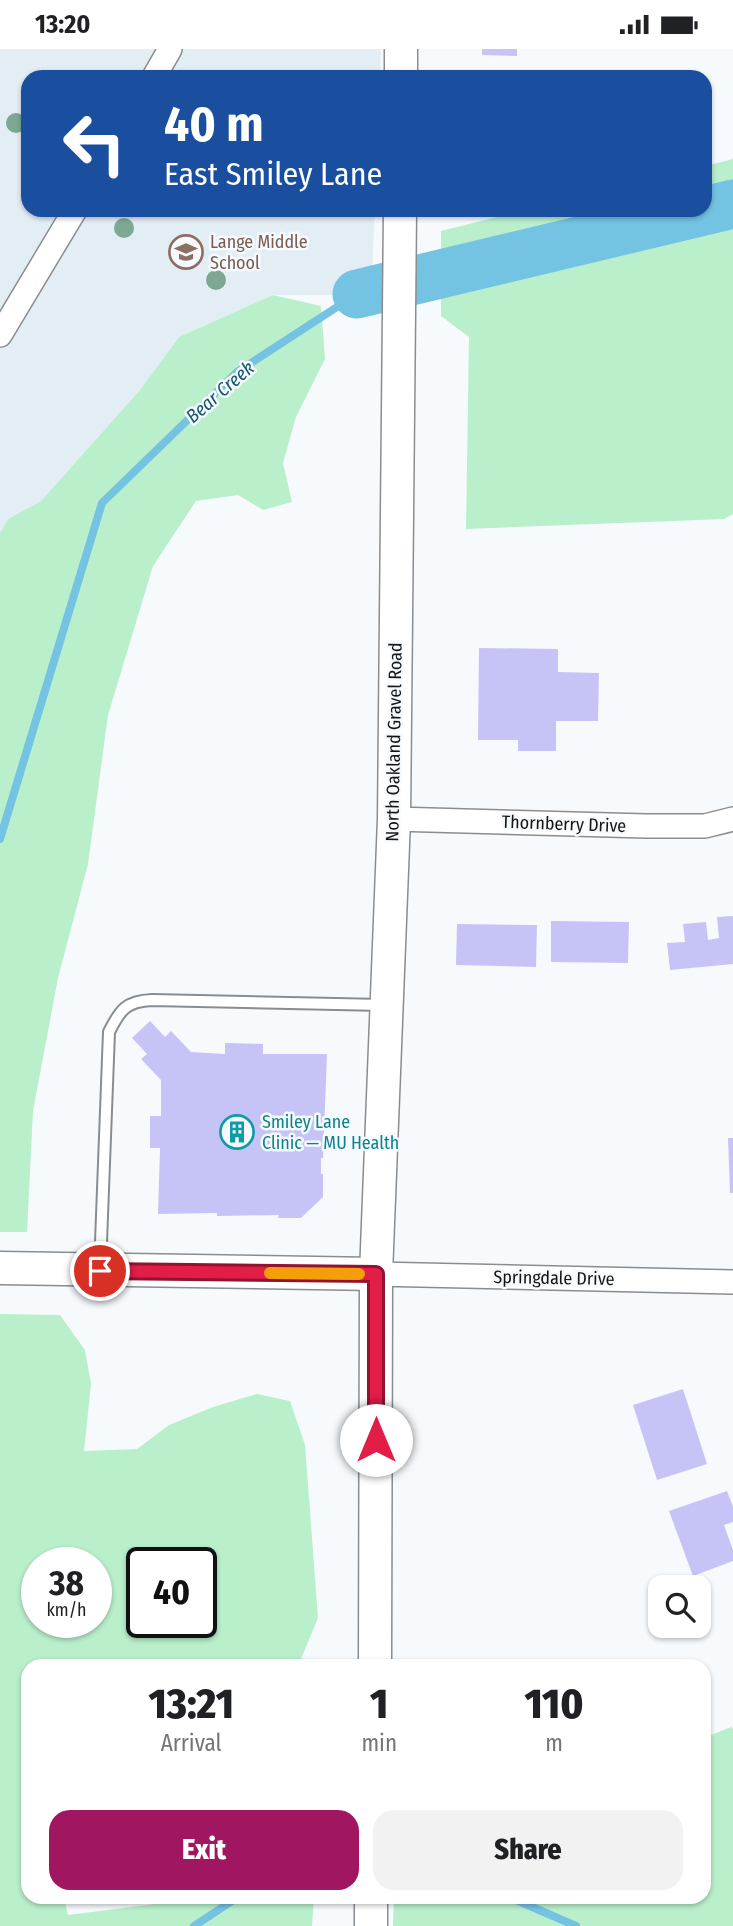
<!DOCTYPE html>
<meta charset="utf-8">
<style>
body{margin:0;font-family:"Fira Sans Condensed",sans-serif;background:#f2f2f2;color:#202124;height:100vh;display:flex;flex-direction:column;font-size:26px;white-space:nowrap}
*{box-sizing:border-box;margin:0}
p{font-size:23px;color:#757577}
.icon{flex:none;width:38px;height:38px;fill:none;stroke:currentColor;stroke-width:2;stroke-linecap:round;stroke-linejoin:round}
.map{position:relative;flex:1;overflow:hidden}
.details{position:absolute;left:21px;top:1610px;width:690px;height:245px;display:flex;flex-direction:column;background:#fff;border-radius:21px;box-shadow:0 2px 5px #0004}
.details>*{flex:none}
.banner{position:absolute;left:21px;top:21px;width:691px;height:147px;border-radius:21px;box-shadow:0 2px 5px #0004;background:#1a4fa0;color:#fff;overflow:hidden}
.tools{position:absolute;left:648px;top:1526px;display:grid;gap:14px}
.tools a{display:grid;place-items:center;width:63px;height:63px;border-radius:14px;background:#fff;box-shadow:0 2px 5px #0004;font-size:35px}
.speed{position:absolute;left:21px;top:1498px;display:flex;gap:14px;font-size:35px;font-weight:700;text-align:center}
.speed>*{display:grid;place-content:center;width:91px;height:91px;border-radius:50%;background:#fff;box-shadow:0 2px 5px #0004;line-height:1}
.speed small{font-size:18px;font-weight:400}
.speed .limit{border:4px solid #111;border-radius:10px;background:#fff;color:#111}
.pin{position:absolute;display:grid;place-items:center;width:60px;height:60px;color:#fff;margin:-30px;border:4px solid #fff;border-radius:50%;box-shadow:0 2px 7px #0007}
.me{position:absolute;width:77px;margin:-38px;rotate:0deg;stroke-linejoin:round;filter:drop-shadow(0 0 5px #0008)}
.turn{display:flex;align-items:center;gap:24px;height:147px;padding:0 28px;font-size:32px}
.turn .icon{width:91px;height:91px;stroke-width:2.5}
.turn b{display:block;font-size:49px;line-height:60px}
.eta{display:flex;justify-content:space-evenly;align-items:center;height:119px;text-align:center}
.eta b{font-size:42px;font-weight:800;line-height:49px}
.cta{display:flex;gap:14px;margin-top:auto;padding:14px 28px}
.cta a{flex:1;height:80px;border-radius:21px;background:#a11660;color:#fff;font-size:28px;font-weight:800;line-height:80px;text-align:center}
.cta a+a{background:#f2f2f2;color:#202124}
.status{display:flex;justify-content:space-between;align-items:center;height:49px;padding:0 35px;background:#fff;direction:ltr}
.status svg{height:19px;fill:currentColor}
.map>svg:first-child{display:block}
.built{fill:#e3edf4}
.green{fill:#b9efcb;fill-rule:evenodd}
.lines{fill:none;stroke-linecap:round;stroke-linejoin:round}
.stream{stroke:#74c3e2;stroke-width:8}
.river{stroke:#74c3e2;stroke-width:49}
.building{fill:#c6c4f7}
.lane-casing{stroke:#8a8d8f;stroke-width:14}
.street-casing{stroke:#8a8d8f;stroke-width:26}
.secondary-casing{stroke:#8a8d8f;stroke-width:35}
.lane{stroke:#fff;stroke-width:10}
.street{stroke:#fff;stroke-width:23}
.secondary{stroke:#fff;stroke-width:32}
.tree{fill:#7ea893}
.route-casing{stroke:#92132f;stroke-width:18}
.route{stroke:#e11d48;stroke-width:12}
.slow{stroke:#f59e0b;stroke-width:12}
.labels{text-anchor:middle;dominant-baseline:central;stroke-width:5;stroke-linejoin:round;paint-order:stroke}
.education-label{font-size:18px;fill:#785e54;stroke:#f6fafd;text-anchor:start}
.street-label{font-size:18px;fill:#141516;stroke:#f6fafd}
.culture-label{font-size:18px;fill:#0d838f;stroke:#f6fafd;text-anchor:start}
.water-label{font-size:19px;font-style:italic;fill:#18576d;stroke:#f6fafd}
</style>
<div class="status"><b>13:20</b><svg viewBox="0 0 49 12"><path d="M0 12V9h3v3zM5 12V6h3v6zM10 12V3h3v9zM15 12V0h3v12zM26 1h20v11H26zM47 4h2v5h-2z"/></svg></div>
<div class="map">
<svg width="733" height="1877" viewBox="0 0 733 1877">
<rect width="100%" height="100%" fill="#f6fafd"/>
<path class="built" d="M0,0H381L380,28H28V161H375L371,246H273L179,288L140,341L41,452L8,470L0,484Z"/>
<g class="green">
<path d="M733,110V465L724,470L466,480L469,288L441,267V182L525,161H705V117Z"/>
<path d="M273,246L321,257L325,310L296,368L283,414L292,453L263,461L238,446L196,452L153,517L108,666L88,815L58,929L33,1062L27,1183H0V484L8,470L41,452L140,341L179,288Z"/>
<path d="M0,1265L60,1266L85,1301L91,1335L84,1402L137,1400L169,1376L213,1358L257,1345L290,1352L305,1396L318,1569L298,1617H28V1848H64L68,1866L163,1854L176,1848H314L312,1877H0ZM37,1514H96V1573H37ZM142,1514H201V1573H142Z"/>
<path d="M731,1678L733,1680V1877H393L394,1848H704V1689Z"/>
</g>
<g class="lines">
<g class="stream">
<path d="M0,790L102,454L237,323L357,245"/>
<path d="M509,1848L576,1877"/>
<path d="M194,1877L238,1848"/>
</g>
<path class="river" d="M357,245L733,155"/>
</g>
<g class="building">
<path d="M482,0H517V7L482,6Z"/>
<path d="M479,599L558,600V623L599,624L598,672H556V702H518V691H478Z"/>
<path d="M733,867V915L670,921L667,894L685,893L683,875L706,873L708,891L719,889L717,868Z"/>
<path d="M551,872L629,873L628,914L551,913Z"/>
<path d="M457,875L537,876L536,918L456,916Z"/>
<path d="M150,972L165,988L171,982L191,1003L225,1005V994L263,995V1005H327L323,1109H321V1125H323V1148L301,1169H278L279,1166L217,1167V1164L158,1165L160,1099H150V1067H161V1031L141,1010L147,1005L132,989Z"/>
<path d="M728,1089H733V1144H730Z"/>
<path d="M683,1340L707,1415L657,1431L633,1356Z"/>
<path d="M727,1442L733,1458V1473L724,1476L733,1501V1512L693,1527L669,1462Z"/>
</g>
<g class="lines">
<g class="lane-casing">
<path id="lane" d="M100,1219L109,983C120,961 126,952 152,951L383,956"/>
</g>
<g class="street-casing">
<g id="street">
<path d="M154,28L170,0"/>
<path d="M0,286L75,161"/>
<path d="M394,770L646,777H705L733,770"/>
<path d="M376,1225L733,1233"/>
</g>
</g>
<g class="secondary-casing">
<g id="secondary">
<path d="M401,28V0"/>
<path d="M0,1219L376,1225"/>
<path d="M375,1617L376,1225L394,770L400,161"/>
<path d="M371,1877V1848"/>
</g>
</g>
<use href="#lane" class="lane"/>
<use href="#street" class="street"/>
<use href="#secondary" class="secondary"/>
</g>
<g class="tree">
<circle cx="16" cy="74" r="10"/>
<circle cx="124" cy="179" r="10"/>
<circle cx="216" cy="231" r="10"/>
</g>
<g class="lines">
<g class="route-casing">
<path id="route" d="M100,1222L376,1225V1391"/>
</g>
<use href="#route" class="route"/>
<path class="slow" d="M270,1224L359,1225"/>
</g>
<defs>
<g id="school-ring" transform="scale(1.75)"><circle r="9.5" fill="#f6fafd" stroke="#8d6e63" stroke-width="1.5"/><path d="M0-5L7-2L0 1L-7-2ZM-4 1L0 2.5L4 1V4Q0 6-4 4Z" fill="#8d6e63"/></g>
<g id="building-ring" transform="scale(1.75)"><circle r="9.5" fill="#f6fafd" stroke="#0f9aa8" stroke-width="1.5"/><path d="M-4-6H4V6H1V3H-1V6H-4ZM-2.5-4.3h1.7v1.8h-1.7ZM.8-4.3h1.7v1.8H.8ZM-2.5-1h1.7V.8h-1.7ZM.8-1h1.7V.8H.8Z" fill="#0f9aa8"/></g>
</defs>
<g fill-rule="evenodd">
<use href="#school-ring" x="186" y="203"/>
<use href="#building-ring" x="237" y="1083"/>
</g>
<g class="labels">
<g class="education-label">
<text x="210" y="193">Lange Middle<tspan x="210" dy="21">School</tspan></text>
</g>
<g class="street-label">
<text transform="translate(394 693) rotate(-89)">North Oakland Gravel Road</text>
<text transform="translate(564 775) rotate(2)">Thornberry Drive</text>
<text transform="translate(554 1229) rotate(1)">Springdale Drive</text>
</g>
<g class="culture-label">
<text x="262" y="1073">Smiley Lane<tspan x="262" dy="21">Clinic — MU Health</tspan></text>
</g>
<g class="water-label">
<text transform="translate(220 343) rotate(-41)">Bear Creek</text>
</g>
</g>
</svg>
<div class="tools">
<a><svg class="icon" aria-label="search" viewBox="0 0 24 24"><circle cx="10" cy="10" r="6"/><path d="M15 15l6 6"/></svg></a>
</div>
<div class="speed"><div>38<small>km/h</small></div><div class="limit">40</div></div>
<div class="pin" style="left:100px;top:1222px;background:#d93025"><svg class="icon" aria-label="arrive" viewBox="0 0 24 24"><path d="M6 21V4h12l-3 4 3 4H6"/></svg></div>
<svg class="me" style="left:376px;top:1391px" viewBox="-20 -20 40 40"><circle r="19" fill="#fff"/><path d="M0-13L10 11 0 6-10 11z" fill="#e11d48"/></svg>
<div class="banner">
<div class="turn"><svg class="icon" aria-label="left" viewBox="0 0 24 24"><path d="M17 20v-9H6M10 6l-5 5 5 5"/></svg><div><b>40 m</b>East Smiley Lane</div></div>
</div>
<section class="details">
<div class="eta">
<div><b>13:21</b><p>Arrival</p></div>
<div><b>1</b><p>min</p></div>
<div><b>110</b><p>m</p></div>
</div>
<div class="cta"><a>Exit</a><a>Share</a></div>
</section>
</div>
